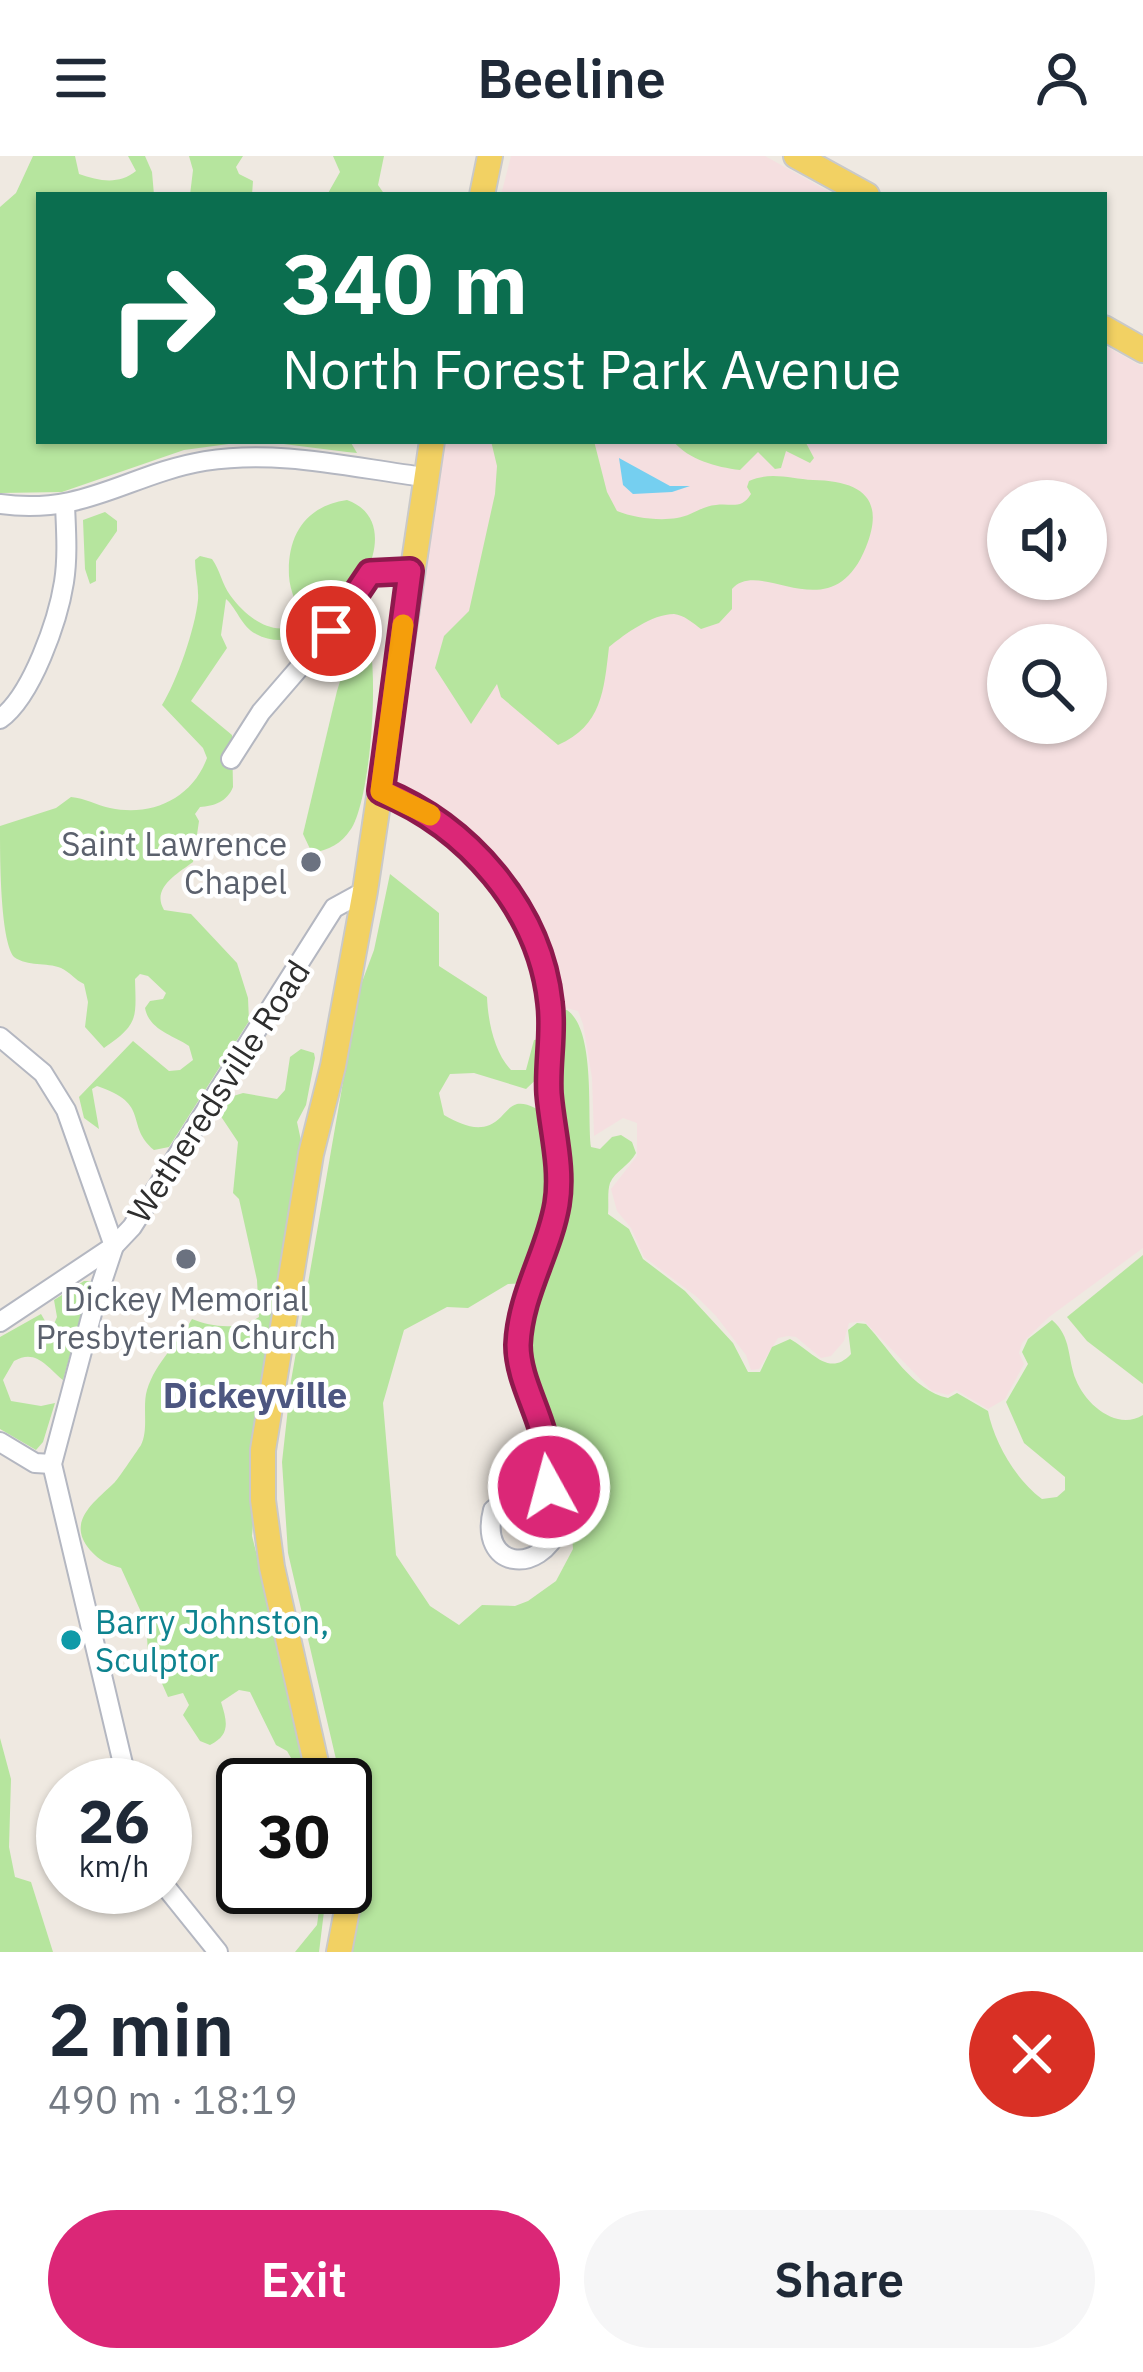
<!DOCTYPE html>
<meta charset="utf-8">
<style>
body{margin:0;font-family:"IBM Plex Sans",sans-serif;background:#f6f6f7;color:#1f2937;height:100vh;display:flex;flex-direction:column;font-size:45px;white-space:nowrap}
*{box-sizing:border-box;margin:0}
p{font-size:39px;color:#747a83}
.icon{flex:none;width:66px;height:66px;fill:none;stroke:currentColor;stroke-width:2;stroke-linecap:round;stroke-linejoin:round}
.map{position:relative;height:1796px;overflow:hidden}
.side{display:flex;flex-direction:column;background:#fff;flex:1}
.side>*{flex:none}
.banner{position:absolute;left:36px;top:36px;width:1071px;height:252px;border-radius:0px;box-shadow:0 3px 9px #0004;background:#0b6e4f;color:#fff;overflow:hidden}
.buttons{position:absolute;left:987px;top:324px;display:grid;gap:24px}
.buttons a{display:grid;place-items:center;width:120px;height:120px;border-radius:50%;background:#fff;box-shadow:0 3px 9px #0004;font-size:60px}
.speed{position:absolute;left:36px;top:1602px;display:flex;gap:24px;font-size:60px;font-weight:700;text-align:center}
.speed>*{display:grid;place-content:center;width:156px;height:156px;border-radius:50%;background:#fff;box-shadow:0 3px 9px #0004;line-height:1}
.speed small{font-size:30px;font-weight:400}
.speed .limit{border:6px solid #111;border-radius:18px;background:#fff;color:#111}
.pin{position:absolute;display:grid;place-items:center;width:102px;height:102px;color:#fff;margin:-51px;border:6px solid #fff;border-radius:50%;box-shadow:0 3px 12px #0007}
.me{position:absolute;width:132px;margin:-66px;rotate:353deg;stroke-linejoin:round;filter:drop-shadow(0 0 9px #0008)}
.turn{display:flex;align-items:center;gap:42px;height:252px;padding:0 48px;font-size:54px}
.turn .icon{width:156px;height:156px;stroke-width:2.5}
.turn b{display:block;font-size:84px;line-height:102px}
.round{display:grid;place-items:center;flex:none;width:126px;height:126px;border-radius:63px;background:#f6f6f7}
.overview{display:flex;align-items:center;justify-content:space-between;height:204px;padding:0 48px}
h1{font-size:72px;font-weight:600;line-height:90px}
.primary-button{display:flex;gap:24px;margin-top:auto;padding:24px 48px}
.primary-button a{flex:1;height:138px;border-radius:72px;background:#db2777;color:#fff;font-size:48px;font-weight:600;line-height:138px;text-align:center}
.primary-button a+a{background:#f6f6f7;color:#1f2937}
header{display:flex;justify-content:space-between;align-items:center;height:156px;padding:0 48px;background:#fff;font-size:54px;font-weight:600}
.map>svg:first-child{display:block}
.medical{fill:#f5dfe0;fill-rule:evenodd}
.green{fill:#b6e59e}
.water{fill:#75cff0}
.lines{fill:none;stroke-linecap:round;stroke-linejoin:round}
.minor-casing{stroke:#b4b7c1;stroke-width:22}
.major-casing{stroke:#c9c9c9;stroke-width:28}
.minor{stroke:#fff;stroke-width:18}
.major{stroke:#f2d163;stroke-width:24}
.route-casing{stroke:#8e194d;stroke-width:30}
.route{stroke:#db2777;stroke-width:21}
.slow{stroke:#f59e0b;stroke-width:21}
.worship-dot{fill:#6b7280;stroke:#fff;stroke-width:4.5}
.culture-dot{fill:#0f9aa8;stroke:#fff;stroke-width:4.5}
.labels{text-anchor:middle;dominant-baseline:central;stroke-width:9;stroke-linejoin:round;paint-order:stroke}
.worship-label{font-size:33px;fill:#5b616d;stroke:#fff;text-anchor:end}
.street-label{font-size:33px;fill:#2e2e2e;stroke:#fff}
.culture-label{font-size:33px;fill:#0d838f;stroke:#fff;text-anchor:start}
.neighbourhood-label{font-size:36px;font-weight:bold;fill:#4d5680;stroke:#fff}
</style>
<header><svg class="icon" aria-label="menu" viewBox="0 0 24 24"><path d="M4 6h16M4 12h16M4 18h16"/></svg>Beeline<svg class="icon" aria-label="person" viewBox="0 0 24 24"><circle cx="12" cy="8" r="4"/><path d="M4 21q1-7 8-7t8 7"/></svg></header>
<div class="map">
<svg width="1143" height="1796" viewBox="0 0 1143 1796">
<rect width="100%" height="100%" fill="#efe9e1"/>
<g class="medical">
<path d="M511,0H765L835,39H501Z"/>
<path d="M1104,189L1143,211V1092L1049,1161L1022,1187L1019,1197L1024,1208L1005,1243L988,1253L956,1234L948,1239L932,1235L864,1165L849,1167L844,1185L831,1200L821,1202L796,1181L788,1180L778,1182L759,1213L751,1214L746,1199L716,1160L697,1141L644,1101L631,1072L617,1055L611,1033L637,1000V967L623,962L594,980L592,922L583,868L578,855L555,849L492,706L439,654L394,631L420,417L443,285H1104ZM1008,345H1086V423H1008ZM1008,489H1086V567H1008Z"/>
</g>
<g class="green">
<path d="M33,0H75L79,18C99,25 119,29 136,15L128,0H145L152,16L154,39H39V285H251L184,294L62,336L0,337V51L16,37Z"/>
<path d="M243,0L236,11L239,18L253,25L252,39H190L193,14L189,0Z"/>
<path d="M333,0H384L378,29L385,39H327L340,16Z"/>
<path d="M260,285H350L357,297L347,296Z"/>
<path d="M491,285H594L607,336L617,355C634,362 659,365 677,362C691,360 702,350 716,349C732,347 741,354 751,338L747,331L749,325C771,315 791,323 813,324C860,325 886,341 866,391C831,478 761,400 732,433V453L719,467L701,473C693,467 684,459 674,458C652,458 625,478 609,491C604,534 602,570 558,589L501,541L497,528L471,568L435,512L444,480L469,455L495,338L497,310Z"/>
<path d="M673,285H805L814,302L810,307L786,295L781,312L775,313L758,296L740,314C716,311 689,304 673,285Z"/>
<path d="M347,344C425,372 322,515 256,478C241,470 238,454 226,443L221,479L227,492L191,545L232,579L233,631C227,646 214,650 200,651L195,658L199,665L193,706C177,718 151,732 164,754L191,758L237,807L248,842L249,865L169,991L154,994C124,969 152,948 97,930L92,933L99,973L84,962L79,941L133,885L169,915L180,914L193,904L189,890C173,879 149,874 145,852L150,845L163,843L166,837L148,820L140,818L135,823C136,862 139,868 104,892L85,871L88,846L84,828C75,824 70,816 61,812C46,806 28,811 14,801C0,784 0,699 0,670L56,652L71,641C85,642 96,649 110,652C151,661 192,643 207,602L203,592L162,549C177,525 195,473 198,444C199,431 195,417 195,404L200,400L212,403C220,414 222,428 230,439C245,460 272,482 297,468C300,449 290,438 289,420C287,380 305,350 347,344Z"/>
<path d="M105,356L117,365V375L96,405V425L90,428L85,413L83,364Z"/>
<path d="M361,459C383,489 372,641 351,673C341,688 329,694 312,697L303,678L337,535Z"/>
<path d="M390,718L439,757V810L487,841C488,865 494,896 511,914H526L534,884L547,882L545,915L526,933L474,917L450,918L439,937L444,959C464,970 483,979 501,961C506,956 510,950 517,948C527,946 538,954 547,958C560,1034 552,1055 528,1127L508,1128L468,1152L447,1151L404,1174L383,1247L396,1399L430,1450L459,1469L482,1449L515,1450L528,1445L556,1425L573,1393L568,1328L523,1187L534,1125L555,1071L561,1044L552,940L554,855L567,854C596,874 587,958 591,991L600,993L612,981L621,979L632,986L636,997C629,1010 615,1015 610,1027C607,1036 609,1048 608,1058L629,1073L643,1103L685,1135L733,1187L748,1216H760L772,1191L790,1183C812,1195 829,1222 851,1198L848,1174L857,1167L866,1168C891,1195 912,1234 948,1242L957,1237L988,1255C994,1286 1016,1324 1042,1343L1057,1341L1065,1334V1321L1024,1287L1006,1246L1028,1208L1022,1196L1028,1183L1052,1164C1072,1181 1067,1202 1076,1224C1086,1249 1117,1275 1143,1259V1796H349L354,1770V1706L345,1629H342L288,1397L282,1306L291,1225L359,834L374,794Z"/>
<path d="M301,893L314,897L315,902L306,949L297,966L303,994L269,1182L252,1380L315,1629H301L294,1607L287,1595L276,1589L250,1536L239,1534L221,1546C227,1565 231,1579 210,1589L200,1585L183,1559L189,1549L183,1537L168,1541L148,1496L146,1467L121,1412C107,1408 100,1405 90,1394C65,1365 96,1345 115,1326C118,1323 139,1292 141,1289C149,1273 142,1251 147,1234C156,1205 178,1188 192,1163C212,1171 239,1175 259,1161L257,1124L239,1043L233,1037L238,986L218,956L224,943L243,937L277,943L285,934L290,901Z"/>
<path d="M1143,1099V1228L1087,1185L1067,1161Z"/>
<path d="M84,1125H91L63,1224C47,1211 36,1192 14,1205L3,1224L11,1245L41,1250L55,1247L43,1286L36,1294L0,1273V1181L41,1158L48,1170L54,1168L57,1161L54,1144Z"/>
<path d="M0,1582L11,1623L9,1691L15,1721L31,1726L53,1796H0Z"/>
<path d="M267,1731H327L319,1796H295L317,1769L319,1754C308,1759 293,1753 278,1757L267,1749Z"/>
</g>
<path class="water" d="M619,302L670,330H690L672,336L633,338L623,329Z"/>
<g class="lines">
<g class="minor-casing">
<g id="minor">
<path d="M0,348C85,360 128,318 205,305C279,293 352,312 425,321"/>
<path d="M0,563C32,540 58,464 64,426C68,400 66,374 65,349"/>
<path d="M231,603L261,556L331,475L370,417L410,415"/>
<path d="M381,636C466,669 539,751 550,845C553,875 547,906 549,936C551,972 563,1009 557,1045C550,1094 522,1135 519,1185C517,1216 533,1244 542,1273C547,1290 546,1309 549,1327C551,1342 557,1356 559,1371C540,1420 478,1413 493,1354L506,1344L549,1331"/>
<path d="M0,881L43,917L66,954L114,1090L94,1150L52,1308L128,1629"/>
<path d="M0,1166L114,1090L132,1071L334,752L365,735"/>
<path d="M0,1286L35,1307L52,1308"/>
<path d="M165,1730L218,1796"/>
</g>
</g>
<g class="major-casing">
<g id="major">
<path d="M796,0L867,39"/>
<path d="M482,39L490,0"/>
<path d="M1104,172L1143,194"/>
<path d="M321,1629L272,1411L263,1344V1294L311,998L333,910L365,735L432,285"/>
<path d="M339,1796L347,1754L345,1671"/>
</g>
</g>
<use href="#minor" class="minor"/>
<use href="#major" class="major"/>
</g>
<g class="lines">
<g class="route-casing">
<path id="route" d="M331,475L370,417L410,415L381,635C467,670 540,752 550,847C554,877 547,908 549,938C552,974 563,1012 557,1048C549,1096 520,1138 518,1189C518,1219 535,1248 543,1277C548,1294 548,1313 549,1331"/>
</g>
<use href="#route" class="route"/>
<path class="slow" d="M403,469L381,635L430,659"/>
</g>
<g class="worship-dot">
<circle cx="311" cy="706" r="12"/>
<circle cx="186" cy="1103" r="12"/>
</g>
<circle class="culture-dot" cx="71" cy="1484" r="12"/>
<g class="labels">
<g class="worship-label">
<text x="287" y="687">Saint Lawrence<tspan x="287" dy="38">Chapel</tspan></text>
<text x="186" y="1142" text-anchor="middle">Dickey Memorial<tspan x="186" dy="38">Presbyterian Church</tspan></text>
</g>
<g class="street-label">
<text transform="translate(218 935) rotate(-57)">Wetheredsville Road</text>
</g>
<g class="culture-label">
<text x="95" y="1465">Barry Johnston,<tspan x="95" dy="38">Sculptor</tspan></text>
</g>
<g class="neighbourhood-label">
<text x="255" y="1238">Dickeyville</text>
</g>
</g>
</svg>
<div class="buttons">
<a><svg class="icon" aria-label="sound" viewBox="0 0 24 24"><path d="M4 9h4l5-4v14l-5-4H4zM17 9q2 3 0 6"/></svg></a>
<a><svg class="icon" aria-label="search" viewBox="0 0 24 24"><circle cx="10" cy="10" r="6"/><path d="M15 15l6 6"/></svg></a>
</div>
<div class="speed"><div>26<small>km/h</small></div><div class="limit">30</div></div>
<div class="pin" style="left:331px;top:475px;background:#d93025"><svg class="icon" aria-label="arrive" viewBox="0 0 24 24"><path d="M6 21V4h12l-3 4 3 4H6"/></svg></div>
<svg class="me" style="left:549px;top:1331px" viewBox="-20 -20 40 40"><circle r="17" fill="#db2777" stroke="#fff" stroke-width="3"/><path d="M0-11L8 9 0 5-8 9z" fill="#fff"/></svg>
<div class="banner">
<div class="turn"><svg class="icon" aria-label="right" viewBox="0 0 24 24"><path d="M7 20v-9h11M14 6l5 5-5 5"/></svg><div><b>340 m</b>North Forest Park Avenue</div></div>
</div>
</div>
<section class="side">
<div class="overview"><div><h1>2 min</h1><p>490 m · 18:19</p></div><a class="round" style="background:#d93025;color:#fff"><svg class="icon" aria-label="close" viewBox="0 0 24 24"><path d="M6 6l12 12M18 6L6 18"/></svg></a></div>
<div class="primary-button"><a>Exit</a><a>Share</a></div>
</section>
